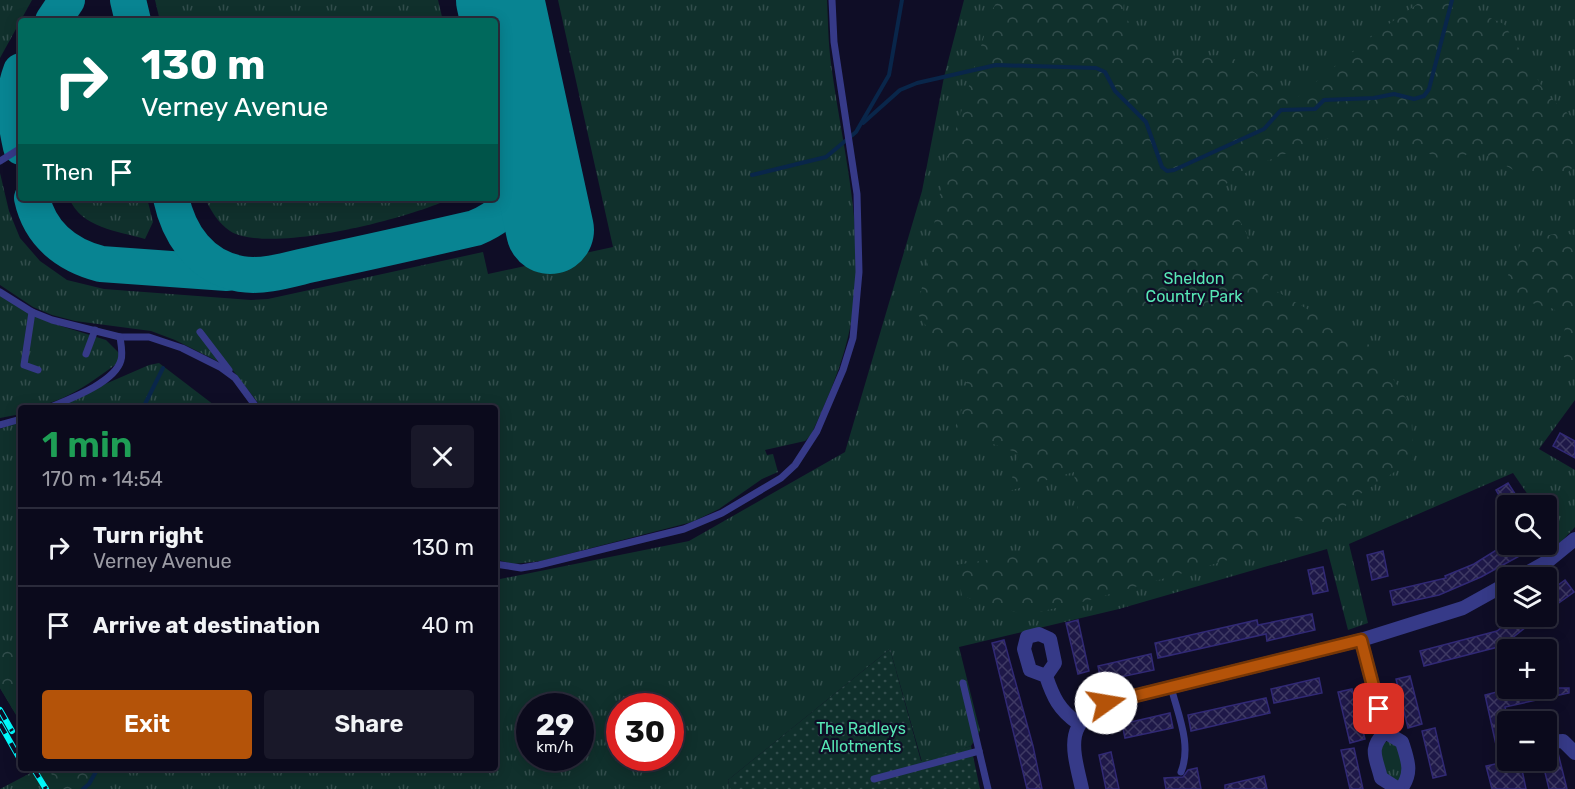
<!DOCTYPE html>
<meta charset="utf-8">
<style>
body{margin:0;font-family:Rubik,sans-serif;background:#191829;color:#f1f3f6;height:100vh;display:flex;flex-direction:column;font-size:22px;white-space:nowrap}
*{box-sizing:border-box;margin:0}
p{font-size:20px;color:#9a9aa3}
.icon{flex:none;width:33px;height:33px;fill:none;stroke:currentColor;stroke-width:2;stroke-linecap:round;stroke-linejoin:round}
.map{position:relative;flex:1;overflow:hidden}
.sheet{position:absolute;left:18px;top:405px;width:480px;height:366px;display:flex;flex-direction:column;background:#0b0a1c;border-radius:6px;box-shadow:0 3px 15px #0003,0 0 0 2px #2b2b3b}
.sheet>*{flex:none}
.banner{position:absolute;left:18px;top:18px;width:480px;height:183px;border-radius:6px;box-shadow:0 3px 15px #0003,0 0 0 2px #2b2b3b;background:#00695c;color:#fff;overflow:hidden}
.controls{position:absolute;left:1497px;top:495px;display:grid;gap:12px}
.controls a{display:grid;place-items:center;width:60px;height:60px;border-radius:6px;background:#0b0a1c;box-shadow:0 3px 15px #0003,0 0 0 2px #2b2b3b;font-size:30px}
.speed{position:absolute;left:516px;top:693px;display:flex;gap:12px;font-size:30px;font-weight:700;text-align:center}
.speed>*{display:grid;place-content:center;width:78px;height:78px;border-radius:50%;background:#0b0a1c;box-shadow:0 3px 15px #0003,0 0 0 2px #2b2b3b;line-height:1}
.speed small{font-size:15px;font-weight:400}
.speed .limit{border:9px solid #d22;background:#fff;color:#111}
.pin{position:absolute;display:grid;place-items:center;width:51px;height:51px;color:#fff;margin:-26px;border-radius:12px;box-shadow:0 3px 9px #0006}
.me{position:absolute;width:66px;margin:-33px;rotate:77deg;stroke-linejoin:round;filter:drop-shadow(0 0 4px #0008)}
.turn{display:flex;align-items:center;gap:21px;height:126px;padding:0 24px;font-size:27px}
.turn .icon{width:78px;height:78px;stroke-width:2.5}
.turn b{display:block;font-size:42px;line-height:51px}
.then{display:flex;align-items:center;height:57px;padding:0 24px;background:#0003;gap:12px;font-size:22px}
.round{display:grid;place-items:center;flex:none;width:63px;height:63px;border-radius:6px;background:#191829}
.headline{display:flex;align-items:center;justify-content:space-between;height:102px;padding:0 24px}
h1{font-size:36px;font-weight:600;line-height:45px;color:#1e9e55}
.cta{display:flex;gap:12px;margin-top:auto;padding:12px 24px}
.cta a{flex:1;height:69px;border-radius:6px;background:#b45309;color:#fff;font-size:24px;font-weight:600;line-height:69px;text-align:center}
.cta a+a{background:#191829;color:#f1f3f6}
ul{padding:0;list-style:none}
li{display:flex;align-items:center;gap:18px;height:78px;padding:0 24px;border-top:2px solid #2b2b3b}
li div{flex:1}
li b{display:block;font-size:22px}
li em{font-style:normal}
.map>svg:first-child{display:block}
.grass{fill:url(#grass-tufts);fill-rule:evenodd}
.forest{fill:url(#forest-crowns)}
.garden{fill:url(#garden-dots)}
.lines{fill:none;stroke-linecap:round;stroke-linejoin:round}
.stream{stroke:#09264a;stroke-width:4}
.taxiway{stroke:#088492;stroke-width:36}
.runway{stroke:#088492;stroke-width:88}
.building{fill:url(#building-cross-hatch);stroke:#312975;stroke-width:1.5}
.service{stroke:#363a88;stroke-width:7}
.minor{stroke:#363a88;stroke-width:14}
.rail-casing{stroke:#00fbfd;stroke-width:6}
.rail{stroke:#0f0d26;stroke-width:4;stroke-dasharray:11;stroke-linecap:butt}
.route-casing{stroke:#753606;stroke-width:15}
.route{stroke:#b45309;stroke-width:10}
.labels{text-anchor:middle;dominant-baseline:central;stroke-width:4.5;stroke-linejoin:round;paint-order:stroke}
.park-label{font-size:16px;fill:#57e7b5;stroke:#0f0d26}
</style>
<div class="map">
<svg width="1575" height="789" viewBox="0 0 1575 789">
<defs>
<pattern id="grass-tufts" width="24" height="20" patternUnits="userSpaceOnUse" patternTransform="scale(1.5)"><rect width="24" height="20" fill="#10302c"/><path d="M3 7l-1-3M5 7V3M7 7l1-3M15 17l-1-3M17 17v-4M19 17l1-3" fill="none" stroke="#324d4c"/></pattern>
<pattern id="forest-crowns" width="20" height="18" patternUnits="userSpaceOnUse" patternTransform="scale(1.5)"><rect width="20" height="18" fill="#10302c"/><path d="M2 6a3 3 0 1 1 6 0M12 15a3 3 0 1 1 6 0" fill="none" stroke="#324d4c"/></pattern>
<pattern id="garden-dots" width="8" height="8" patternUnits="userSpaceOnUse" patternTransform="scale(1.5)"><rect width="8" height="8" fill="#10302c"/><path d="M2 2h.1M6 6h.1" fill="none" stroke="#324d4c" stroke-width="1.8" stroke-linecap="round"/></pattern>
<pattern id="building-cross-hatch" width="8" height="8" patternUnits="userSpaceOnUse" patternTransform="scale(1.5)"><rect width="8" height="8" fill="#1e1848"/><path d="M0 0l8 8M0 8l8-8" fill="none" stroke="#3e3963"/></pattern>
</defs>
<rect width="100%" height="100%" fill="#0f0d26"/>
<g class="grass">
<path d="M0,0H32L0,58Z"/>
<path d="M155,0H438L443,21H160Z"/>
<path d="M558,0H827C828,18 828,37 830,55C841,148 871,243 848,337C840,371 825,404 811,435L805,441L765,450L767,455L773,454L778,472L762,479L719,509L692,522L541,561L513,564L495,559V408H262L231,368L175,340L151,331L75,321L52,315L33,307L0,285V173L9,211L20,238L40,261L67,280L104,289L251,300L268,299L483,252L488,274L613,247Z"/>
<path d="M964,0H1575V400L1539,449L1575,470V527L1560,543L1547,522L1546,506L1535,505L1513,473L1349,544L1368,623L1348,630L1327,549L1119,609L959,647L980,731L971,746L922,762L890,649L728,780L730,789H0L40,768H495V580L689,541L845,452L922,191L944,77ZM530,706H580V758H530ZM620,706H670V758H620Z"/>
<path d="M69,198H147L153,222L145,239C118,231 81,228 69,198Z"/>
<path d="M205,198H451C412,218 268,255 230,231C219,224 210,210 205,198Z"/>
<path d="M0,295L48,322L106,340L124,358C95,380 59,408 21,408V414L0,418Z"/>
<path d="M159,363L218,408H50L149,365Z"/>
<path d="M21,420V723L0,688V429Z"/>
<path d="M1388,741L1401,747L1403,779L1397,782L1383,775L1380,745Z"/>
</g>
<g class="forest">
<path d="M998,0H1124L1123,15L1159,58L1228,55L1295,99L1376,33L1423,0H1448L1504,24L1547,95L1575,120V165L1568,172L1531,180L1475,148L1451,166L1388,130L1320,140L1267,161L1222,186L1276,291L1371,346L1411,406L1413,460L1351,500L1325,529L1286,515L1228,560L1086,601L1026,615L962,596L956,565L1035,552L1078,514L1074,472L1009,491L1018,453L954,430L970,388L917,313L946,162L992,10Z"/>
<path d="M1560,233L1575,235V371L1562,354L1565,326L1554,309L1516,299L1507,278L1522,240Z"/>
<path d="M0,638L21,649V723L0,688Z"/>
<path d="M48,768H113L90,789H60Z"/>
</g>
<path class="garden" d="M890,649L921,761L971,746L980,789H730L728,780Z"/>
<g class="lines">
<g class="stream">
<path d="M863,123L900,90L917,83L996,65L1096,68L1105,72L1115,91L1146,122L1162,167L1167,171L1174,170L1264,129L1281,110L1315,109L1324,100L1374,98L1394,94L1414,99L1424,96L1429,89L1452,0"/>
<path d="M752,175L826,157L856,132L889,75L902,0"/>
<path d="M143,408L163,368"/>
<path d="M83,789L89,784L98,768"/>
</g>
<g class="taxiway">
<path d="M128,0L133,21"/>
<path d="M53,21L67,0"/>
<path d="M21,71C11,98 15,120 21,147"/>
<path d="M32,198C40,235 67,255 101,264L227,273"/>
<path d="M171,198C179,235 201,267 241,274C266,278 294,268 318,263C370,252 423,240 475,228C509,214 529,188 533,150"/>
</g>
<path class="runway" d="M500,0L550,230"/>
</g>
<g class="building">
<path d="M1560,433L1575,441V458L1553,446Z"/>
<path d="M1508,483L1523,506H1505L1496,490Z"/>
<path d="M1506,544H1520L1525,553L1481,577L1439,595L1393,605L1390,591L1446,578L1445,576L1474,564Z"/>
<path d="M1383,551L1388,576L1372,580L1367,555Z"/>
<path d="M1323,567L1328,591L1313,594L1308,570Z"/>
<path d="M1565,580L1574,592L1546,612V594Z"/>
<path d="M1312,614L1315,630L1267,641L1266,634L1158,658L1155,643L1257,620L1258,625Z"/>
<path d="M1516,616H1540L1502,646L1424,666L1420,651L1497,631Z"/>
<path d="M1078,620L1089,671L1078,674L1066,623Z"/>
<path d="M1004,640L1033,746L1042,789H1027L992,643Z"/>
<path d="M1151,654L1154,670L1101,681L1098,666Z"/>
<path d="M1410,676L1422,724L1408,728L1396,679Z"/>
<path d="M1319,678L1322,693L1274,703L1271,689Z"/>
<path d="M1512,688H1569V693L1505,707L1508,720V760H1520L1526,789H1492L1486,766L1500,763L1485,695Z"/>
<path d="M1352,689L1365,739L1350,743L1338,692Z"/>
<path d="M1266,698L1270,713L1191,731L1188,715Z"/>
<path d="M1170,713L1173,728L1125,738L1122,724Z"/>
<path d="M1435,728L1446,775L1433,778L1422,731Z"/>
<path d="M1354,748L1363,789H1350L1341,750Z"/>
<path d="M1111,752L1119,789H1106L1099,755Z"/>
<path d="M1558,753L1567,789H1549L1542,760Z"/>
<path d="M1197,768L1201,789H1166L1164,778L1183,777L1188,770Z"/>
<path d="M1264,776L1267,789H1225V785Z"/>
</g>
<g class="lines">
<g class="service">
<path d="M0,161L21,148"/>
<path d="M0,292L32,312L52,320L120,337H149L182,348L220,367L235,378L257,408"/>
<path d="M32,312L24,365L38,370"/>
<path d="M200,332L229,370"/>
<path d="M86,354L95,330"/>
<path d="M48,408C67,400 115,383 121,360C123,354 121,344 120,337"/>
<path d="M0,425L21,419"/>
<path d="M495,564L521,568L539,565L684,529L722,513L781,478L795,465L817,431L843,370L853,338L859,272L857,194L834,42L832,0"/>
<path d="M963,683L988,789"/>
<path d="M1171,687C1178,715 1192,745 1181,772"/>
<path d="M874,779L979,751"/>
</g>
<g class="minor">
<path d="M1518,578L1548,561L1575,539"/>
<path d="M1361,640L1385,732L1402,742C1408,761 1413,772 1401,789"/>
<path d="M1046,676L1055,663L1050,639L1039,634L1027,637L1024,649L1030,670L1046,676C1053,697 1059,710 1078,723"/>
<path d="M1529,716L1531,722"/>
<path d="M1385,732C1368,749 1376,757 1381,778L1398,789"/>
<path d="M1546,742L1563,741L1575,753"/>
<path d="M1082,789C1073,749 1063,724 1106,703L1361,640L1463,608L1508,583"/>
</g>
<g class="rail-casing">
<g id="rail">
<path d="M0,710L12,731"/>
<path d="M0,724L21,761"/>
<path d="M33,768L46,789"/>
</g>
</g>
<use href="#rail" class="rail"/>
</g>
<g class="lines">
<g class="route-casing">
<path id="route" d="M1106,703L1361,640L1379,709"/>
</g>
<use href="#route" class="route"/>
</g>
<g class="labels">
<g class="park-label">
<text x="1194" y="278">Sheldon<tspan x="1194" dy="18">Country Park</tspan></text>
<text x="861" y="728">The Radleys<tspan x="861" dy="18">Allotments</tspan></text>
</g>
</g>
</svg>
<div class="controls">
<a><svg class="icon" aria-label="search" viewBox="0 0 24 24"><circle cx="10" cy="10" r="6"/><path d="M15 15l6 6"/></svg></a>
<a><svg class="icon" aria-label="layers" viewBox="0 0 24 24"><path d="M12 4l9 5-9 5-9-5zM3 14l9 5 9-5"/></svg></a>
<a>+</a>
<a>−</a>
</div>
<div class="speed"><div>29<small>km/h</small></div><div class="limit">30</div></div>
<div class="pin" style="left:1379px;top:709px;background:#d93025"><svg class="icon" aria-label="arrive" viewBox="0 0 24 24"><path d="M6 21V4h12l-3 4 3 4H6"/></svg></div>
<svg class="me" style="left:1106px;top:703px" viewBox="-20 -20 40 40"><circle r="19" fill="#fff"/><path d="M0-13L10 11 0 6-10 11z" fill="#b45309"/></svg>
<div class="banner">
<div class="turn"><svg class="icon" aria-label="right" viewBox="0 0 24 24"><path d="M7 20v-9h11M14 6l5 5-5 5"/></svg><div><b>130 m</b>Verney Avenue</div></div>
<div class="then">Then<svg class="icon" aria-label="arrive" viewBox="0 0 24 24"><path d="M6 21V4h12l-3 4 3 4H6"/></svg></div>
</div>
<section class="sheet">
<div class="headline"><div><h1>1 min</h1><p>170 m · 14:54</p></div><a class="round"><svg class="icon" aria-label="close" viewBox="0 0 24 24"><path d="M6 6l12 12M18 6L6 18"/></svg></a></div>
<ul>
<li><svg class="icon" aria-label="right" viewBox="0 0 24 24"><path d="M7 20v-9h11M14 6l5 5-5 5"/></svg><div><b>Turn right</b><p>Verney Avenue</p></div><em>130 m</em></li>
<li><svg class="icon" aria-label="arrive" viewBox="0 0 24 24"><path d="M6 21V4h12l-3 4 3 4H6"/></svg><div><b>Arrive at destination</b></div><em>40 m</em></li>
</ul>
<div class="cta"><a>Exit</a><a>Share</a></div>
</section>
</div>
